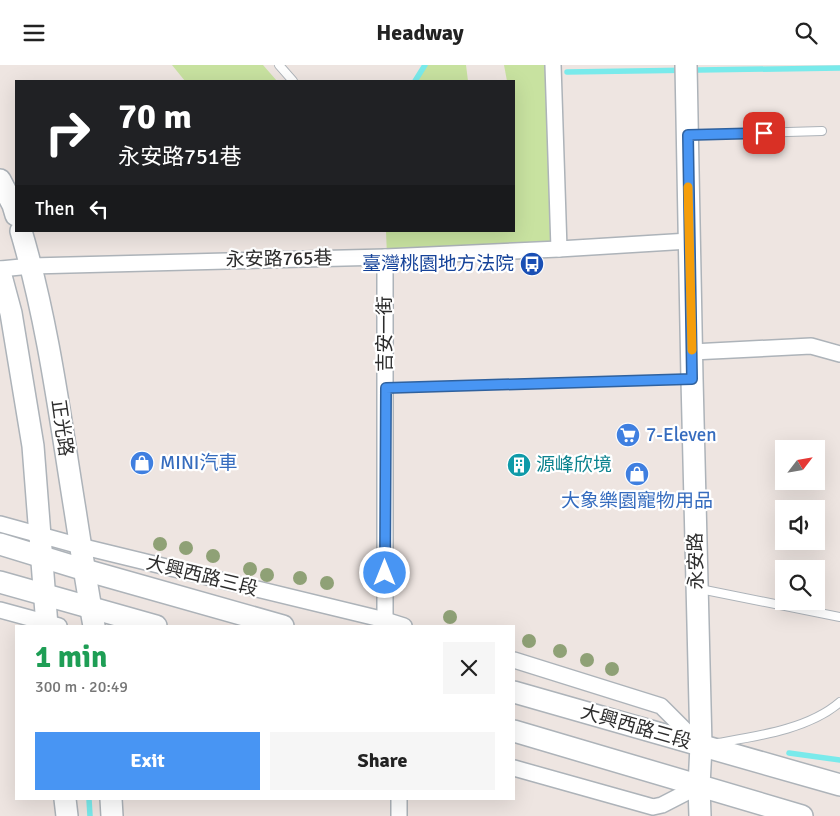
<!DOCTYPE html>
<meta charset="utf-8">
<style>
body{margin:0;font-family:Signika,"Noto Sans TC",sans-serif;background:#f6f6f6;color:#222;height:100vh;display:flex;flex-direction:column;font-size:19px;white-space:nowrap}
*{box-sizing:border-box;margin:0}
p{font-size:16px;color:#767676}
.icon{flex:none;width:28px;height:28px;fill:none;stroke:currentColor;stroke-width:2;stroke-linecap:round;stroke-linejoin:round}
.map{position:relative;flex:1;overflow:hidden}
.side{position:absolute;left:15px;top:560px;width:500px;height:175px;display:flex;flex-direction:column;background:#fff;border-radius:0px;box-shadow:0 5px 20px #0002}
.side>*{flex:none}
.guide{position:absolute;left:15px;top:15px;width:500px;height:152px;border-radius:0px;box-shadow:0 5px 20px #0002;background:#202124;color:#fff;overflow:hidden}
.needle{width:32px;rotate:59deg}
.buttons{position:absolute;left:775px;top:375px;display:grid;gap:10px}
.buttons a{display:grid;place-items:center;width:50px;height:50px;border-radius:0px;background:#fff;box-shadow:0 5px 20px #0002;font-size:25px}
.pin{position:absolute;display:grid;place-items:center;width:42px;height:42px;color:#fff;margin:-21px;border-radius:10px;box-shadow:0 2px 8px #0006}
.me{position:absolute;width:55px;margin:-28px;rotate:0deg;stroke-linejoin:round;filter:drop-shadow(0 0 4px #0008)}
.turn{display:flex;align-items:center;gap:18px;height:105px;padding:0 20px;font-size:22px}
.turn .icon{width:65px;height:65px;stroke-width:2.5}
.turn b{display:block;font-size:35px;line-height:42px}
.then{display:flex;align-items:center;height:48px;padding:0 20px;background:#0003;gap:10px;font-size:19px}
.round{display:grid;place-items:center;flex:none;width:52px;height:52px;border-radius:0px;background:#f6f6f6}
.headline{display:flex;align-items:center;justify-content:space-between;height:85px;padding:0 20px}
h1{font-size:30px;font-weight:800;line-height:38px;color:#1e9e55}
.cta{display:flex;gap:10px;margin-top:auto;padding:10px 20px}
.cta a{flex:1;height:58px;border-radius:0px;background:#4895f3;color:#fff;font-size:20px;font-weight:800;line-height:58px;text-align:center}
.cta a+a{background:#f6f6f6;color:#222}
header{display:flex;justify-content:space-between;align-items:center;height:65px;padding:0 20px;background:#fff;font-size:22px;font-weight:800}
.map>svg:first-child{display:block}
.green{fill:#c8e2a0}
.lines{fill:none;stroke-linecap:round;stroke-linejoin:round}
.stream{stroke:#79eaeb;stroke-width:5.5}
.lane-casing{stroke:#adb3b9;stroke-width:10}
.street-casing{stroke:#adb3b9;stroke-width:18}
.secondary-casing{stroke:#adb3b9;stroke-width:24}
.lane{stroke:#fff;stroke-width:8}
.street{stroke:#fff;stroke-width:15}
.secondary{stroke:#fff;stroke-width:21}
.tree{fill:#8fa176}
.route-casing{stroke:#2f619e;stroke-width:12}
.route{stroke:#4895f3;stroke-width:9}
.slow{stroke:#f59e0b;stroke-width:9}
.labels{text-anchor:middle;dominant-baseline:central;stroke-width:4.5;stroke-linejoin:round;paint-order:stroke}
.street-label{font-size:19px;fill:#2d2d2d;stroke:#fff}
.transit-label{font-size:19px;fill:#164399;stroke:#fff;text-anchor:end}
.shop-label{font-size:19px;fill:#366cbe;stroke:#fff;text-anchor:start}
.culture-label{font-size:19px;fill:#0d838f;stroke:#fff;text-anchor:start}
</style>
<header><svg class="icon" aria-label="menu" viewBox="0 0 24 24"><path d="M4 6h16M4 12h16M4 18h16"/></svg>Headway<svg class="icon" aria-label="search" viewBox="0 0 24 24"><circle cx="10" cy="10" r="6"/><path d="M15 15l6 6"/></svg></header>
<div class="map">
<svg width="840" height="751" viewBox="0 0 840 751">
<rect width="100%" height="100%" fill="#eee5e1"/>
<g class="green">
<path d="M172,0H263L277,16H185Z"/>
<path d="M424,0H466L468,16H414Z"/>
<path d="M504,0H552L557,182L387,191L386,166H514V16H507Z"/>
</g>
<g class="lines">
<g class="stream">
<path d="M567,7L840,3"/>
<path d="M415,16L425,0"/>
<path d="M789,688L840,695"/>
<path d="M89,734L90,751"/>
</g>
<g class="lane-casing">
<g id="lane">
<path d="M279,0L293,16"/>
<path d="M689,70L822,66"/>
<path d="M385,323L690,314"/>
<path d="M700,524L840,552"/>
<path d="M718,678C758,671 809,664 840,637"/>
</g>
</g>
<g class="street-casing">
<g id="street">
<path d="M553,0L559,184"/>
<path d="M0,204L31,201L385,192L559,184L689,176"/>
<path d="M692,287L811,281L840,289"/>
<path d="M0,459L80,481L385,555L404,561"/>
<path d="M0,545L59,561"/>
<path d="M385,555V192"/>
<path d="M514,595L661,641L698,678"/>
<path d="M514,703L653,742L662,740L699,721"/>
<path d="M399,734V751"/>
</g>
</g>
<g class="secondary-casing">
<g id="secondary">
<path d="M686,0L692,314L701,681L699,721L700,751"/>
<path d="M0,115L13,140L16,150"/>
<path d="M21,166C48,257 60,352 75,445C81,484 87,523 94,561"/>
<path d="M0,207L11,248L33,381L47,561"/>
<path d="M0,479L85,505L283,561"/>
<path d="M0,517L156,561"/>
<path d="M514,627L840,720"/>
<path d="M514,666L802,751"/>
<path d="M65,734L67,751"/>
<path d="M111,734L112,751"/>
</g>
</g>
<use href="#lane" class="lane"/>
<use href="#street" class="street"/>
<use href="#secondary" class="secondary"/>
</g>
<g class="tree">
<circle cx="160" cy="479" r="7"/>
<circle cx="186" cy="483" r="7"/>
<circle cx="213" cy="491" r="7"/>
<circle cx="250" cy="504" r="7"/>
<circle cx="267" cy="510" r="7"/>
<circle cx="300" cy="513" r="7"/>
<circle cx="327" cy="518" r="7"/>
<circle cx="450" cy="552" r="7"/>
<circle cx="529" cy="576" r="7"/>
<circle cx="560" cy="586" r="7"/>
<circle cx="587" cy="595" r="7"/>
<circle cx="612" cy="604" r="7"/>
</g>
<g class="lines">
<g class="route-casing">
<path id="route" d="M385,508L386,323L692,314L688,70L764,68"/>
</g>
<use href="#route" class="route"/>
<path class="slow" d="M688,122L692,285"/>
</g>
<defs>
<g id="bus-disc" transform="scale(1.25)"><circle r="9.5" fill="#1a4fb4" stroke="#fff"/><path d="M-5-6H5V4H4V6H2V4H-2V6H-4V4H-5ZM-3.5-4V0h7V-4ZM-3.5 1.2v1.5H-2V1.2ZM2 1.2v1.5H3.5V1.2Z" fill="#fff"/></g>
<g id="supermarket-disc" transform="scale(1.25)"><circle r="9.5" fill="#3f7fe0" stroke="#fff"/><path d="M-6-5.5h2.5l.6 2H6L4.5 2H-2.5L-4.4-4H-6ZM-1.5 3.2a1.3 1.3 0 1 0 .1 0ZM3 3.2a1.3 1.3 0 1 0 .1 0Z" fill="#fff"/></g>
<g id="shop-disc" transform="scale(1.25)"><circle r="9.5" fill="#3f7fe0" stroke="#fff"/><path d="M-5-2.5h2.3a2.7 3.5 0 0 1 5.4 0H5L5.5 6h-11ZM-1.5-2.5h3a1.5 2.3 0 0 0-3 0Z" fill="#fff"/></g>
<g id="building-disc" transform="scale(1.25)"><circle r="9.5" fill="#0f9aa8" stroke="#fff"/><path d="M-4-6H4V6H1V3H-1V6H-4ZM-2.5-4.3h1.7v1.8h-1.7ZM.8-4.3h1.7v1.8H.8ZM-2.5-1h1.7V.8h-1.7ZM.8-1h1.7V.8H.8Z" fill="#fff"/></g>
</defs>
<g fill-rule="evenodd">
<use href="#bus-disc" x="532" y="199"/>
<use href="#supermarket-disc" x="628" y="370"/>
<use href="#shop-disc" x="142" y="398"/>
<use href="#building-disc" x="519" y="400"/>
<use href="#shop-disc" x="637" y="409"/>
</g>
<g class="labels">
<g class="street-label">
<text transform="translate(279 194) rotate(-1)">永安路765巷</text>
<text transform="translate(385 269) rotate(-90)">吉安一街</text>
<text transform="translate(62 363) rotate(82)">正光路</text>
<text transform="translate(696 496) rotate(-91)">永安路</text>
<text transform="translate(202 511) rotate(14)">大興西路三段</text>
<text transform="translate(636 662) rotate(16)">大興西路三段</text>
</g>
<g class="transit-label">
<text x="514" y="199">臺灣桃園地方法院</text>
</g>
<g class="shop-label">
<text x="646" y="370">7-Eleven</text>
<text x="160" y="398">MINI汽車</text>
<text x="637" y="436" text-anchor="middle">大象樂園寵物用品</text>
</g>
<g class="culture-label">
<text x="536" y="400">源峰欣境</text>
</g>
</g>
</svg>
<div class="buttons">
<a><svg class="needle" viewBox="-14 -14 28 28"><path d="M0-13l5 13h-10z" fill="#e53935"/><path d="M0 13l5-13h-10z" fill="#767676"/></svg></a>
<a><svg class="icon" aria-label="sound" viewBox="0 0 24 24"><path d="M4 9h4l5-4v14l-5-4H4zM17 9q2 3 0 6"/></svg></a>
<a><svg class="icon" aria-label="search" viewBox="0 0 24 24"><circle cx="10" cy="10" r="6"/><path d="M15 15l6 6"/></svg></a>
</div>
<div class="pin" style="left:764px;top:68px;background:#d93025"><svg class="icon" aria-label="arrive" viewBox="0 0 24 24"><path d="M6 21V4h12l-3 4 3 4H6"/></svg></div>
<svg class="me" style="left:385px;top:508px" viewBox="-20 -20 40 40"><circle r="17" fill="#4895f3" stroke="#fff" stroke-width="3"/><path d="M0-11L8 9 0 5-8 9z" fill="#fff"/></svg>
<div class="guide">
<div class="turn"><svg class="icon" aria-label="right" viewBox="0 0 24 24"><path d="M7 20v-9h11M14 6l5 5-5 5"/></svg><div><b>70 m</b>永安路751巷</div></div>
<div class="then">Then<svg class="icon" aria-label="left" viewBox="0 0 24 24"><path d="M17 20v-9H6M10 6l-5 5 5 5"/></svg></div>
</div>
<section class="side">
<div class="headline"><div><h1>1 min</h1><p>300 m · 20:49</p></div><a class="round"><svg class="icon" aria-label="close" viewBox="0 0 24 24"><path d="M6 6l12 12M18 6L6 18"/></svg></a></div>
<div class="cta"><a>Exit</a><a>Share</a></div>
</section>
</div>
